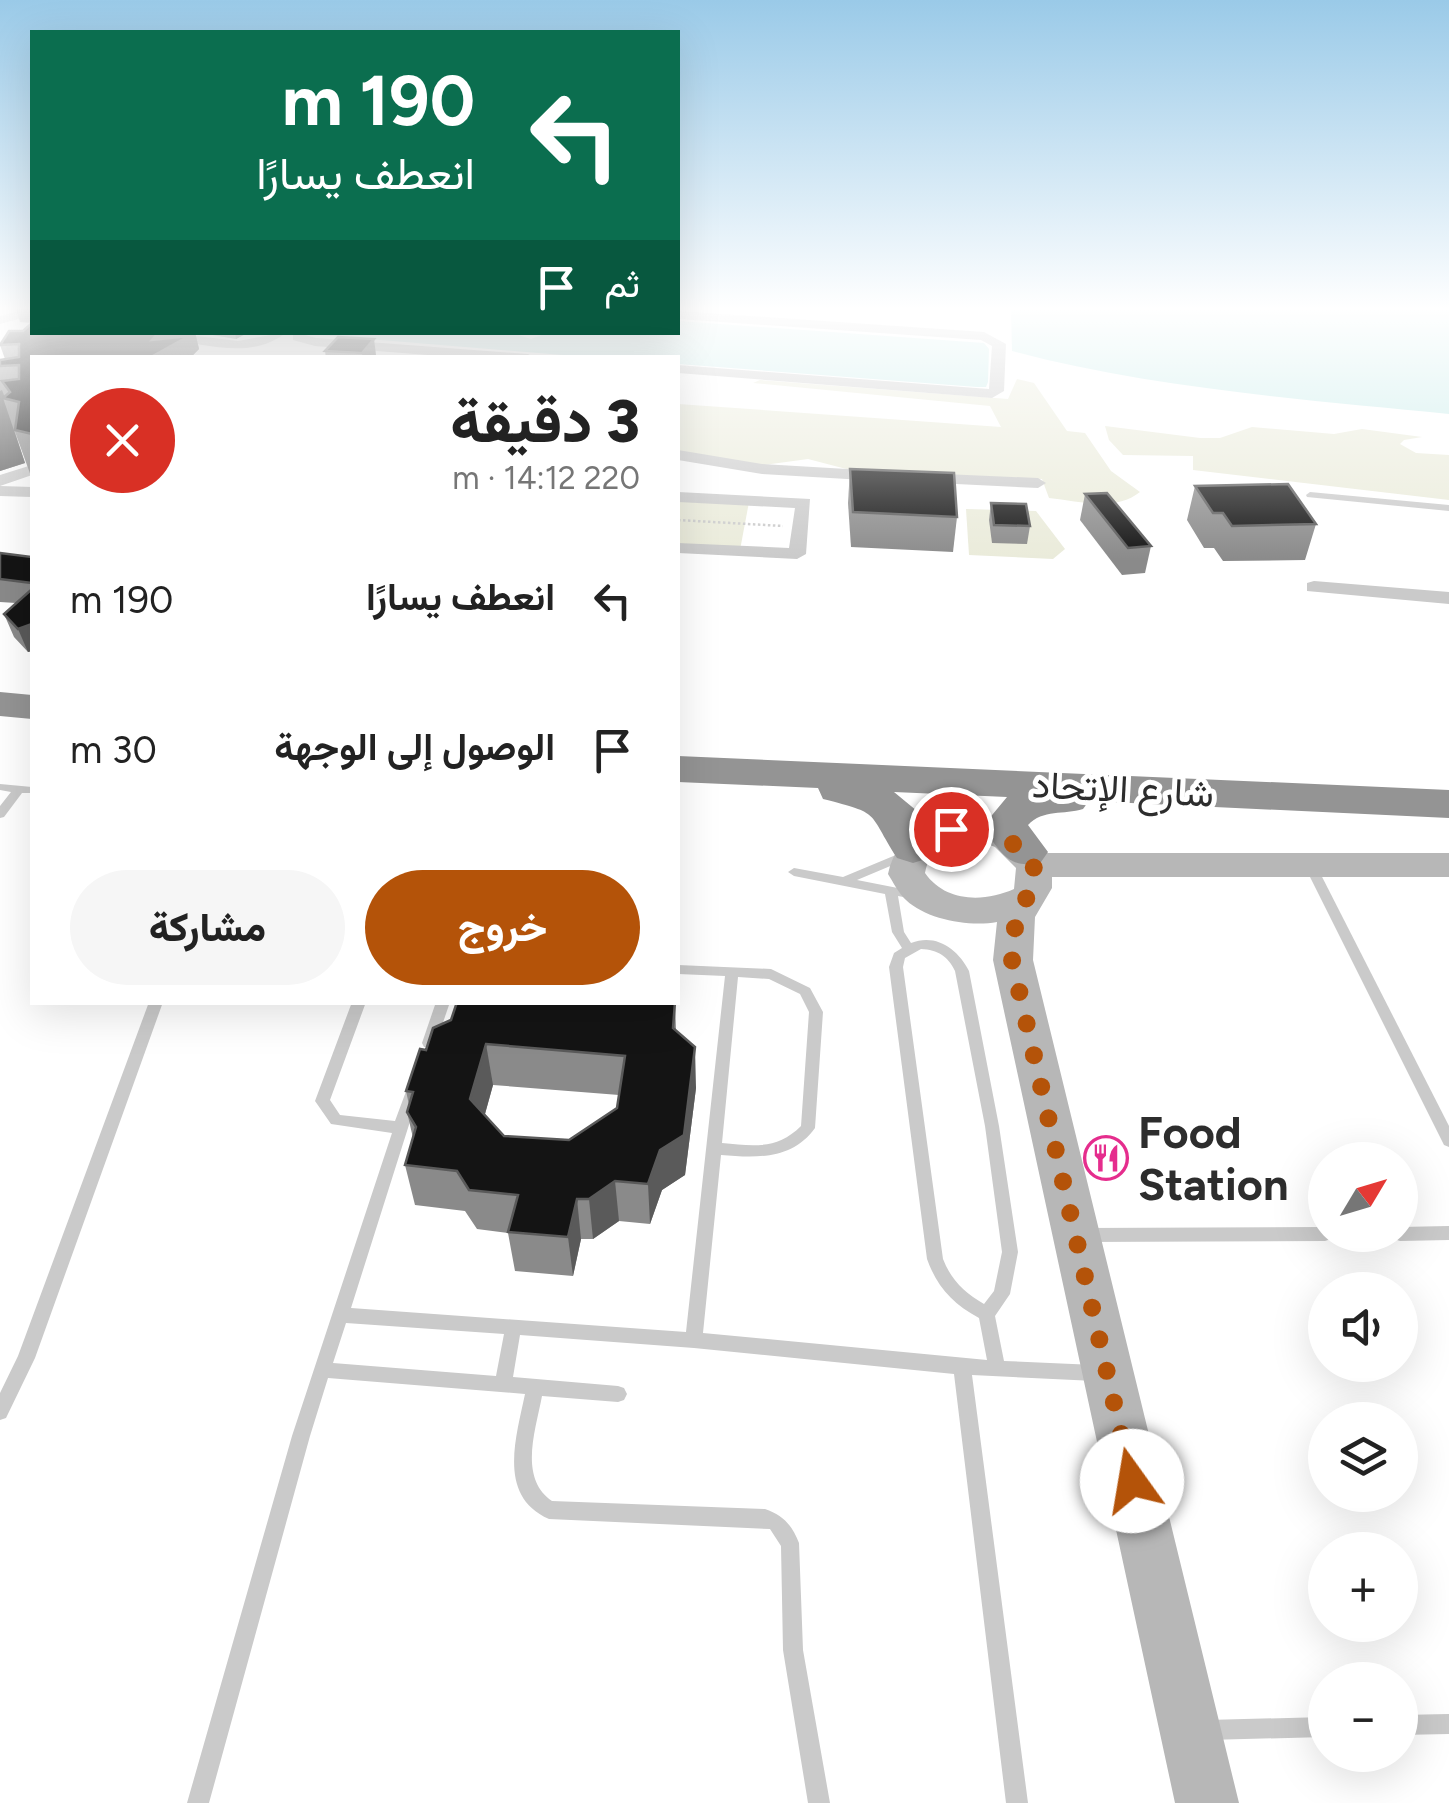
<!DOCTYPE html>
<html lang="ar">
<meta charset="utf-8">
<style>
body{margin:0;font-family:Figtree,Vazirmatn,sans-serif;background:#f6f6f6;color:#222;direction:rtl;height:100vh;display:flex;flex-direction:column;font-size:38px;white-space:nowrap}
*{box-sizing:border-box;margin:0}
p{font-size:32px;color:#767676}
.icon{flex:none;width:55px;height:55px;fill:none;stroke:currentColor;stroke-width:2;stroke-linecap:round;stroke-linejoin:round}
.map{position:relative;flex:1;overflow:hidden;direction:ltr}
.panel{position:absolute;left:30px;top:355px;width:650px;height:650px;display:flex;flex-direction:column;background:#fff;border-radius:0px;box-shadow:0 10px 40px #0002;direction:rtl}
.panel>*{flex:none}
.top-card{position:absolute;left:30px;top:30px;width:650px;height:305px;border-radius:0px;box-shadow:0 10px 40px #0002;direction:rtl;background:#0b6e4f;color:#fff;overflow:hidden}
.needle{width:65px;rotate:52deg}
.fabs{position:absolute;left:1308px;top:1142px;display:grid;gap:20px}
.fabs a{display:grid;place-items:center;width:110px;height:110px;border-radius:50%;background:#fff;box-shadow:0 10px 40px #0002;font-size:50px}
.pin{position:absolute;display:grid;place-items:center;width:85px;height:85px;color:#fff;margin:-42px;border:5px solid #fff;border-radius:50%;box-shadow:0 2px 10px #0007}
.me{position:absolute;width:110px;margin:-55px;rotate:347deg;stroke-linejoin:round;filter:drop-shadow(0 0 8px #0008)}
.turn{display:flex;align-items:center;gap:35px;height:210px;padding:0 40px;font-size:45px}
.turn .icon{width:130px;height:130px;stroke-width:2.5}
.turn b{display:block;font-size:70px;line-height:85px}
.then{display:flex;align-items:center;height:95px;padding:0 40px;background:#0003;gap:20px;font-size:38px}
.round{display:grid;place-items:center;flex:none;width:105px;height:105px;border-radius:52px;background:#f6f6f6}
.head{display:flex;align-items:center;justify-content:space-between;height:170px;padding:0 40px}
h1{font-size:60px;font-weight:800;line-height:75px}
.cta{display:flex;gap:20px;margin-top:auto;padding:20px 40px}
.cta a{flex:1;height:115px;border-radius:60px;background:#b45309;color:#fff;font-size:40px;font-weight:800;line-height:115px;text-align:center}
.cta a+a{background:#f6f6f6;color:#222}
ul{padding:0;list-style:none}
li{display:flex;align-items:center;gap:30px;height:150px;padding:0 40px}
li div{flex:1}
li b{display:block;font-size:38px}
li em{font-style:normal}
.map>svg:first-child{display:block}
.green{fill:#eaebda}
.water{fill:#c6ebe9}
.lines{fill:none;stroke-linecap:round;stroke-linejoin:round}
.path{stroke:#cacaca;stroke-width:2.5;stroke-dasharray:2.5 2.5;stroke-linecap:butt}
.lane{fill:#cacaca;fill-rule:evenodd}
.street{fill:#cacaca;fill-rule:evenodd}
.secondary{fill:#b7b7b7;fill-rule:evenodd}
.highway{fill:#949494;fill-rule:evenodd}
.wall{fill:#8a8a8a;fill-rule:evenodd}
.shaded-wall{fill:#5a5a5a}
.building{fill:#141414;stroke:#5a5a5a;stroke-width:2.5;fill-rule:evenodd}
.route{stroke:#b45309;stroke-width:18;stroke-dasharray:0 32.4}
.labels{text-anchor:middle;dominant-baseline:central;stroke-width:10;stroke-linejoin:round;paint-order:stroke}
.street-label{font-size:38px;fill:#2d2d2d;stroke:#fff}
.near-poi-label{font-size:45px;font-weight:bold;fill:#2d2d2d;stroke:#fff;text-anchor:start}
</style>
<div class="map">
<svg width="1449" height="1803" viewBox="0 0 1449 1803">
<rect width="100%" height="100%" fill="#fff"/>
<g class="green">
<path d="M1017,379L1034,383L1067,431L1085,433L1111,471L1140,492C1115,512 1078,501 1049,498L1042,479L854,471L808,459L757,466L678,451V404L1001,427L990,406L753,383L760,380L1008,399Z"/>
<path d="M1105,426L1200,438H1220L1252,427L1334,434L1362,429L1422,437L1404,440L1400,444L1416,453L1449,455V500L1193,470V456L1123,455L1109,440Z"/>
<path d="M678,498L749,502L740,550L678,546Z"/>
<path d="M966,509L1036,511L1065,549L1053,559L969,555Z"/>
</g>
<g class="water">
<path d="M1011,308H1449V414C1308,400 1149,388 1012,351Z"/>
<path d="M678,321L984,343L989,349L988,382L986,387H977L678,364V358L587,357L308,334L509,332L531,339L550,332H678Z"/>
</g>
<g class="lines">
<path class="path" d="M678,520L783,526"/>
<g class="lane">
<path d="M1310,492L1449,505V511L1307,497L1306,495Z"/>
<path d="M0,784L32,787V793H22L4,817L0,818V806L11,792L0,790Z"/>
<path d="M903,852L907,853L909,856L907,859L857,880L918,892L920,895L914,899L898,896L904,932L911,943C936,933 958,949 969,971L999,1126L1018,1252L1010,1294L995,1316L1004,1361L1095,1365L1101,1367L1104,1373L1101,1379L1095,1381L972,1375L1028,1803H1006L954,1374L694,1348L520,1335L513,1377L618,1386L624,1388L627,1394L624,1400L618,1402L542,1396C536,1429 518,1478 552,1501L765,1509C783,1515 792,1525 799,1543L803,1650L830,1803H808L783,1650L781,1546L770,1529L549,1519C497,1496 516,1438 525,1394L328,1378L310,1436L209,1803H187L292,1436L392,1133L331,1124L315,1101L352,1002H366L330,1100L340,1115L395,1121L408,1086L413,1084L418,1086L420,1090L351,1308L686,1332L725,976L678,974V965L771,969L810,988L823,1012L815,1128C792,1160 756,1158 721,1155L703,1333L987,1360L979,1318C953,1304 937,1287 927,1259L889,967L894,953L902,948L892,932L885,894L794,876L788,872L794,868L843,877ZM921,949C938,950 948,956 955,971L985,1126L1002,1252L994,1291L984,1304C965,1293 951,1280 943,1259L903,967L905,958ZM738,977L769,979L800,994L809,1012L801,1126C777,1150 753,1146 722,1143ZM346,1323L504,1334L496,1376L333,1363Z"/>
<path d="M1310,861L1316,865L1449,1126V1147L1444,1145L1304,865Z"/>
<path d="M149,1002H163L35,1358L6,1418L0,1420V1393L18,1356Z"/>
<path d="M436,1002H450L436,1043L434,1047H424L422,1043Z"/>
<path d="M1449,1226V1240L1400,1241L1394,1239L1393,1235H1400V1227Z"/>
<path d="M1325,1227V1235H1332L1331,1239L1325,1241L1083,1242L1077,1240L1075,1235L1077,1230L1083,1228Z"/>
<path d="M1449,1714V1734L1400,1735V1715Z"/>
<path d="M1325,1717V1737L1207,1740L1200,1737L1197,1730L1200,1723L1207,1720Z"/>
</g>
<g class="street">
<path d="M32,308V315L0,324V316Z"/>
<path d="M678,311L984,332L1006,344L1004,391L992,398L678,373V365L989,389L992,346L981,340L678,319Z"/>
<path d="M163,332L238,341L287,332C251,361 206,343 165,340L158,336Z"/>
<path d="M298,333L316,338L528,354L535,358H465L315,346L293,340V334Z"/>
<path d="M678,450L762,464L881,471L889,476L881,481L762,474L678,460Z"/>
<path d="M32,465V475L0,486L32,487V497L0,496V475Z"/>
<path d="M921,473L1038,478L1046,483L1038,488L915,482L913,478Z"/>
<path d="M678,492L810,499L806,554L797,559L678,553V543L789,548L795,508L678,502Z"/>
<path d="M1314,581L1449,592V604L1307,591V583Z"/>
</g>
<path class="secondary" d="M979,817L1021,831L1043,853H1449V877H1052V888L1035,917L1033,960L1239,1803H1175L993,960L997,922C970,927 927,920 906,900C899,894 893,882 888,874C898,828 937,819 979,817ZM975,839L995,847L1016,868L1014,889C985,902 946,903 925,873C930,846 950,840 975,839Z"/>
<g class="highway">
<path d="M0,692L32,695V719L0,716Z"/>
<path d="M678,756L1449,790V818L1089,801L1083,809C1064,815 1043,809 1028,825L1048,852L1041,862C1009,871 999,851 983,826L1007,797L894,792L917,811L936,848L929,858L913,863L897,858C867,811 882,814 823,799L818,788L678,782Z"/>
</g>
</g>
<g class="wall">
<path d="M16,308H32V332H195L199,349L193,355L194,358H32V479L14,429L25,463L0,471V360L5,359L0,345L23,331L32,323L20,322Z"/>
<path d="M195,332H249L236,339Z"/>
<path d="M325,351L376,355L374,358H326Z"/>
<path d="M850,469L957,517L953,552L851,547L848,503Z"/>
<path d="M1195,486L1316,524L1305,560L1223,561L1214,548H1204L1187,520Z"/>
<path d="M1085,494L1151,546L1145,573L1122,575L1080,520Z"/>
<path d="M991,503L1030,526L1027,544L992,543L989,520Z"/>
<path d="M0,553L32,557V651L28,652L14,637L4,614L16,603L0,602Z"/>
<path d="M675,1002L676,1030L696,1088L685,1175L662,1190L650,1224L619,1221L593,1239H581L573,1276L515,1271L508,1233L477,1229L465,1211L415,1205L405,1165L413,1138L407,1112L409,1105L406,1091L426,1050ZM493,1085L619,1095L617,1108L569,1140L504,1136L485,1114Z"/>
</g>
<g class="shaded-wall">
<path d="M146,332H195L199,349L193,355L194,358H149Z"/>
<path d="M235,332H249L236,339Z"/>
<path d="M374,339L376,355L374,358H363L362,353Z"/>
<path d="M2,390L5,398H3L25,463L0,471V391Z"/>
<path d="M32,624V651L28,652L18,629Z"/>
<path d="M486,1044L493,1085L478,1139L470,1099Z"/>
<path d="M695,1047L696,1088L685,1175L662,1190L650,1224L648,1184Z"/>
<path d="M615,1181L619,1221L593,1239L589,1199Z"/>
<path d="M577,1199L581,1239L573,1276L568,1237Z"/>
</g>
<g class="building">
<path d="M32,323V332H159L152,340L189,336L149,358H32V434L15,430L19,402L3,398L10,392L2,381L19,379V365L0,366V360L19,357V344L0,345L9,331H23Z"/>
<path d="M338,337L374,339L362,353L325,351Z"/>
<path d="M850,469L954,473L957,517L853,512Z"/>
<path d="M1288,484L1316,524L1232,526L1223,513H1213L1195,486Z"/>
<path d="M1107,493L1151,546L1128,548L1085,494Z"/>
<path d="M991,503L1026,504L1030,526L994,525Z"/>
<path d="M0,553L32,557V583L0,579Z"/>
<path d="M32,589V624L18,629L4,614Z"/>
<path d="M457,1002H675L673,1028L695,1047L684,1135L660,1150L648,1184L615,1181L589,1199H577L568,1237L508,1232L518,1195L469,1190L457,1171L405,1165L416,1127L407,1112L413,1092L406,1091L420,1049L426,1050L433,1028L451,1020ZM486,1044L625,1056L617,1108L569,1140L504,1136L470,1099Z"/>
</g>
<linearGradient id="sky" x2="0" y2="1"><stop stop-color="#9acae8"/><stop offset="0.55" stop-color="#fff"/><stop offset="1" stop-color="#fff" stop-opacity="0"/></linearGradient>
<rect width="1449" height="561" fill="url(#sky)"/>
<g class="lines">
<path class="route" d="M951,829C985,829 1014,836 1034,865L1032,888L1016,917L1012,960L1132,1481"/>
</g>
<defs>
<g id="restaurant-ring" transform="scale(2.25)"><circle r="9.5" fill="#fff" stroke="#e52d8d" stroke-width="1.5"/><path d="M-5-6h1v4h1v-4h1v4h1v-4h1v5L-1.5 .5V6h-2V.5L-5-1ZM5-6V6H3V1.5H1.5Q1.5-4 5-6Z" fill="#e52d8d"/></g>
</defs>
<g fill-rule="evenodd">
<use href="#restaurant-ring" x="1106" y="1158"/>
</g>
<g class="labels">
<g class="street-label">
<text transform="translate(1123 789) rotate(3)">شارع الإتحاد</text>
</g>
<g class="near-poi-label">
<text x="1138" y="1132">Food<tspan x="1138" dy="52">Station</tspan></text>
</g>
</g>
</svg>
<div class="fabs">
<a><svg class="needle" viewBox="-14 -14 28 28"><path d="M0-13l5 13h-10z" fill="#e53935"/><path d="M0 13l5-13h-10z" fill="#767676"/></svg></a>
<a><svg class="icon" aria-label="sound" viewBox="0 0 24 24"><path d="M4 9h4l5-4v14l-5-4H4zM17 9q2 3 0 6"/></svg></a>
<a><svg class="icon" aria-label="layers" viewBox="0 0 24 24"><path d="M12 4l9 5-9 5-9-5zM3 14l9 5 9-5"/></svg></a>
<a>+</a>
<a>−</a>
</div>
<div class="pin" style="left:951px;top:829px;background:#d93025"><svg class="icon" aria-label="arrive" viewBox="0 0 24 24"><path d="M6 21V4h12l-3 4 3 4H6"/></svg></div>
<svg class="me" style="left:1132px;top:1481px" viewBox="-20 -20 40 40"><circle r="19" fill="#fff"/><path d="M0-13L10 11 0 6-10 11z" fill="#b45309"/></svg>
<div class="top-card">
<div class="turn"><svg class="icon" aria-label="left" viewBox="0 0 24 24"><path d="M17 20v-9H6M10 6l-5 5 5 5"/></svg><div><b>190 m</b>انعطف يسارًا</div></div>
<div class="then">ثم<svg class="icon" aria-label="arrive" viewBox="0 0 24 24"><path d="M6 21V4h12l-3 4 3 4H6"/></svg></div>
</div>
<section class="panel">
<div class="head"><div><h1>3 دقيقة</h1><p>220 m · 14:12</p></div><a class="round" style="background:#d93025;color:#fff"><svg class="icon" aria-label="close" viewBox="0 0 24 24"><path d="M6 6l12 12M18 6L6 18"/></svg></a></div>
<ul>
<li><svg class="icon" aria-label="left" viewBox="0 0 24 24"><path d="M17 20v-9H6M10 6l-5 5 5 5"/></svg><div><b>انعطف يسارًا</b></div><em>190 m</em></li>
<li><svg class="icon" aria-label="arrive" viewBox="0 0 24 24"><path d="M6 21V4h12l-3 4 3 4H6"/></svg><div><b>الوصول إلى الوجهة</b></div><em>30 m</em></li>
</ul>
<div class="cta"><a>خروج</a><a>مشاركة</a></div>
</section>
</div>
